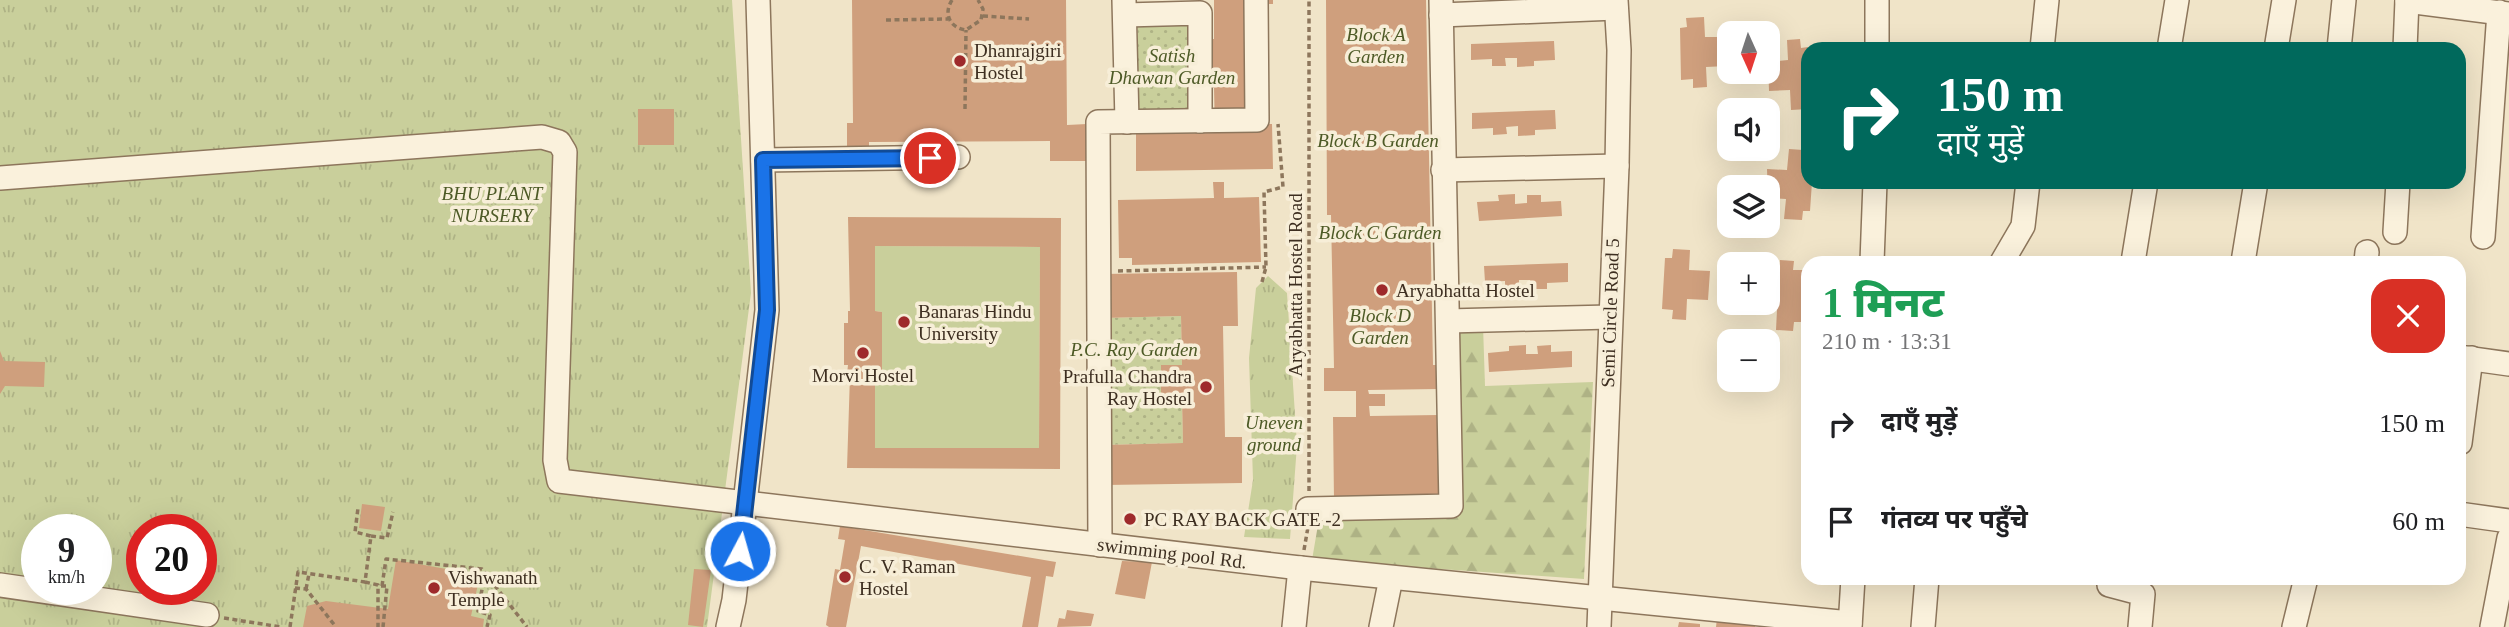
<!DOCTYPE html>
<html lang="hi">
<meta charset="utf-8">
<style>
body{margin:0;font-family:"Times New Roman","Noto Sans Devanagari",serif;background:#f2f2f2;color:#202124;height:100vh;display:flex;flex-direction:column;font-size:26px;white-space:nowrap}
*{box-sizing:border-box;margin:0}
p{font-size:23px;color:#757577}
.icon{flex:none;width:38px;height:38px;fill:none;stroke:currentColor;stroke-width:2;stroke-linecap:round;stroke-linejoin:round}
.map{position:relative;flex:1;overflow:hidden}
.details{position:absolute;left:1801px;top:256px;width:665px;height:329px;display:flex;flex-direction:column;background:#fff;border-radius:21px;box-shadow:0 7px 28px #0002}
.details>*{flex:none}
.top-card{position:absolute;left:1801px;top:42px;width:665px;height:147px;border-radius:21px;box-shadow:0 7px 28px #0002;background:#00695c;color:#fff;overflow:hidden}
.needle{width:46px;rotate:177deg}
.controls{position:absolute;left:1717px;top:21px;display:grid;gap:14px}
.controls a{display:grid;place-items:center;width:63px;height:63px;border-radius:14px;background:#fff;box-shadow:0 7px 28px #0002;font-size:35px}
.speed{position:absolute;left:21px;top:514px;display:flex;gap:14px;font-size:35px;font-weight:700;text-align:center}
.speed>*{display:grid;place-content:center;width:91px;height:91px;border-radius:50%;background:#fff;box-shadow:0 7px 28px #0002;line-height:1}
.speed small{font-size:18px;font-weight:400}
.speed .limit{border:10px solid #d22;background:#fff;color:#111}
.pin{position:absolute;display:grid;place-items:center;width:60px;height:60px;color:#fff;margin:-30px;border:4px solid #fff;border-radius:50%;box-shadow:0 2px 7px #0007}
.me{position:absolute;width:77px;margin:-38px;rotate:6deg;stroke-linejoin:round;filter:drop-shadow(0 0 5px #0008)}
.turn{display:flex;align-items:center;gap:24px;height:147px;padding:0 21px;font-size:32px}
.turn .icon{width:91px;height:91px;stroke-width:2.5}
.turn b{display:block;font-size:49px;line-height:60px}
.round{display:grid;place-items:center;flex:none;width:74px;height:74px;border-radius:21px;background:#f2f2f2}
.headline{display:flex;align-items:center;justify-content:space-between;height:119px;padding:0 21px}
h1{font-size:42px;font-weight:800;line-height:52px;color:#1e9e55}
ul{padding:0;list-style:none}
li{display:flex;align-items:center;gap:21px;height:98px;padding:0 21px}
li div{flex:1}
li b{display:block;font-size:26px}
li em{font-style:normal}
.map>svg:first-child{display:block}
.grass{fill:#c9cf9b}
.forest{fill:url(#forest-firs)}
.park{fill:url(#park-tufts);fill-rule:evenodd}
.garden{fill:url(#garden-dots)}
.building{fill:#cf9f7d;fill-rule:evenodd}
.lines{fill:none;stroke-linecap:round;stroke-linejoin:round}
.minor-casing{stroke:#8d765c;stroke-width:26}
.path{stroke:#8d765c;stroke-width:3.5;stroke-dasharray:5 3.5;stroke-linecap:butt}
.minor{stroke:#faf1dc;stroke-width:23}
.route-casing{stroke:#114b97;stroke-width:18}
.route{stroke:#1a73e8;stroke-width:12}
.poi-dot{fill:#9e2a2b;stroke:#f7eed8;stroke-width:2.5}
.labels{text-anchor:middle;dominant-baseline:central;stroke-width:7;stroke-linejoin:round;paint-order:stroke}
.park-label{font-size:19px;font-style:italic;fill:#4d5a26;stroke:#f7eed8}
.poi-label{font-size:19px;fill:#3d2e20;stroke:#f7eed8;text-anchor:start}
.street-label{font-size:19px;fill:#3d2e20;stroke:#f7eed8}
</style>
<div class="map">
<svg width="2509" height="627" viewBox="0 0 2509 627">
<defs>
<pattern id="forest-firs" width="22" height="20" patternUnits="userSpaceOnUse" patternTransform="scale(1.75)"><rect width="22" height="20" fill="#c9cf9b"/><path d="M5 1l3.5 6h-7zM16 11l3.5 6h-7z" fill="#aeb285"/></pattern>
<pattern id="park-tufts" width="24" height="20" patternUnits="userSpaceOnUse" patternTransform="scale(1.75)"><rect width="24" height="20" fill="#c9cf9b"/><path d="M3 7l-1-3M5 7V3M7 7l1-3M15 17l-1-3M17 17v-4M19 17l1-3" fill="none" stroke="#aeb285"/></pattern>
<pattern id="garden-dots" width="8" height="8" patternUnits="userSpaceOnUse" patternTransform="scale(1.75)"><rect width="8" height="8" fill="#c9cf9b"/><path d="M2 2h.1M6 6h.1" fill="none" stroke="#aeb285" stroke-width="1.8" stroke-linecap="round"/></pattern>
</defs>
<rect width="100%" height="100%" fill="#f0e4c8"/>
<path class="grass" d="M875,246L1040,247L1039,448H875V374L881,375L882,312L875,311Z"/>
<path class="forest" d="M1483,325L1485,386L1593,382L1584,579L1312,560L1320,513L1459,512L1456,326Z"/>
<g class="park">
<path d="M0,0H732L751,293L707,627H0ZM37,530H96V590H37ZM142,530H201V590H142Z"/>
<path d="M1268,276L1287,293L1297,445L1290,539L1244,537L1253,480L1249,358L1256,288Z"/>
</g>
<g class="garden">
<path d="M1205,1L1207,130L1139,131L1137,3Z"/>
<path d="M1181,316L1182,365L1161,366V400H1182L1183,443L1104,445L1103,318Z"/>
</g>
<g class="building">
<path d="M852,0H1066L1067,125L1087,124V161H1050V141L869,142V148H847V123H853Z"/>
<path d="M1214,0H1273V4H1250L1252,124H1272L1273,169L1136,171V134L1215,133L1214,88H1208L1207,39H1214Z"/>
<path d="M1326,0H1426L1433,365H1437L1438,389L1368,390L1369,394H1385V406H1369L1370,416L1438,415L1440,498L1334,501L1333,417H1356V391H1324V368H1334L1331,215H1327Z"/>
<path d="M1704,17L1705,37H1726L1727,66L1706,67L1707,87L1693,88V79L1681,80L1680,28L1687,27L1686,18Z"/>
<path d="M1800,39L1801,48L1808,47V109L1791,110L1790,90L1769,91L1768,62L1788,60L1787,40Z"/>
<path d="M1554,41L1555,60L1534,61V66L1517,67V58H1505L1506,66H1492V59L1471,60V44Z"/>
<rect x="638" y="109" width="36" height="36"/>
<path d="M1555,110L1556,129L1535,130V135L1518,136V126L1506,127L1507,134L1493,135V128L1472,129V113Z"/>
<path d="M1789,149L1803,150L1802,159H1808V182H1812L1810,211H1803L1802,220L1784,219L1786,199L1768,198L1767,169L1787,170Z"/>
<path d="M1213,182H1224V198L1259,197L1261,262L1132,265V258H1119L1118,200L1214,198Z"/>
<path d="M1515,194V204L1527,203V195H1541V202L1561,201L1562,216L1479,221L1477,202L1499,201L1498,195Z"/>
<path d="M848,217L1061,218L1060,469L847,468L850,375L847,374L848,365H844V323H848V311H850ZM875,246L1040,247L1039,448H875V374L882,375V312L875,311Z"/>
<path d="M1673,249L1690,250L1689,270L1710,271L1708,300L1687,299L1686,320L1672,319L1673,310L1662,309L1665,258H1672Z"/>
<path d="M1780,260L1794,261L1793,270H1805L1801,322H1794L1793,331L1776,330L1777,310L1756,309L1757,303H1768V280L1779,281Z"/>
<path d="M1568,263V282L1547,283V289H1531L1530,280H1519V288H1505V281L1485,282L1484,266Z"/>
<path d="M1237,272L1238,326H1223L1225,437H1242V483L1105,485L1104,445L1183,443L1182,400H1161V365H1182L1181,316L1103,318L1102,274Z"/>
<path d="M1526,345V354H1538L1537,346L1551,345V352L1572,351V367L1489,372L1488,353L1509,351V346Z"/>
<path d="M0,351L4,361L45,362L44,387L5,386L0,394Z"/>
<path d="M362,504L385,507L381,531L359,528Z"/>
<path d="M840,526L1056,562L1053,577L1046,576L1038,627H1022L1031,577L861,546L846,627H829L826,625L835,569L840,570L845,540L838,539Z"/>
<path d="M396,560L480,575L471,616L484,619L483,627H303L307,606L326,601L388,609Z"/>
<path d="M1122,561L1152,562L1145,599L1115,594Z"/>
<path d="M694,569L711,570L703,627L688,625Z"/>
<path d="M1067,610L1094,614L1091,626L1057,627L1059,618L1065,619Z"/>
<path d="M1717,618L1756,621L1755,627H1716Z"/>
<path d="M1679,622L1700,624V627H1678Z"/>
</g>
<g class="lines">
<g class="minor-casing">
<g id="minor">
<path d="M1124,0L1127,122"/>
<path d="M2407,1L2509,14"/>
<path d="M1125,15L1200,13V121"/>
<path d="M1441,15L1616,8"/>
<path d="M1877,49V0"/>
<path d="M2042,49L2047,0"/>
<path d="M2169,49L2177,0"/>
<path d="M2276,49L2284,0"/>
<path d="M2339,49L2344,0"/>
<path d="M2405,49L2407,0"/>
<path d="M763,160L958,157"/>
<path d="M1443,170L1617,166"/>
<path d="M0,178L542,137L559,142L565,152L555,460L559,481L1300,568L1850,623"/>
<path d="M2395,232L2398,182"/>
<path d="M2483,237L2499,12"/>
<path d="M1872,262L1875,182"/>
<path d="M2002,262L2023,226L2028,182"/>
<path d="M2133,262L2146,182"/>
<path d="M2243,262L2256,182"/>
<path d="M2366,262L2367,252"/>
<path d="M1448,321L1610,317"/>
<path d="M2459,357L2509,364"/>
<path d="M2460,443L2471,358"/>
<path d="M1308,509L1451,506L1441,0"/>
<path d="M2459,514L2509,521"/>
<path d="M1100,545L1098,122L1257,120L1256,0"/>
<path d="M2110,578L2109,585L2143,594L2140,627"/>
<path d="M0,585L207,615"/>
<path d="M728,627L734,600L767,310L758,0"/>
<path d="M1294,627L1300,568"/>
<path d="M1381,627L1391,578"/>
<path d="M1599,627L1617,166L1619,50L1616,0"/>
<path d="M1850,627L1853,578"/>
<path d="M1923,627L1927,578"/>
<path d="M2294,627L2306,578"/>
<path d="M2492,627L2509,538"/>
</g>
</g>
<g class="path">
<path d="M952,0C943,14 950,28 966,30L981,20L983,9L978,0"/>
<path d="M983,16L1029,19"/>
<path d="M886,20L948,19"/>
<path d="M965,109L966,30"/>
<path d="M1118,271L1266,267"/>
<path d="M1262,282L1266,267L1264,192L1283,187L1278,124"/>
<path d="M1309,491V0"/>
<path d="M371,536L387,538L393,512"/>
<path d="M1304,550L1308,527"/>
<path d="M485,573L478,611L490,615L487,627"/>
<path d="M365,582L378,585V627"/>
<path d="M381,586H387L383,627"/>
<path d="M382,586L386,559L482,569L527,627"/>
<path d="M295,588L306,589L336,627"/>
<path d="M306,589L309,574"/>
<path d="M224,618L281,627"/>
<path d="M290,627L298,572L365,582L371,536L355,532L358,508"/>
</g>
<use href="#minor" class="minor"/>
</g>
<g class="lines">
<g class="route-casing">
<path id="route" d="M740,551L767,310L763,160L930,158"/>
</g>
<use href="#route" class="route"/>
</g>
<g class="poi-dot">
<circle cx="960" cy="61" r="7"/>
<circle cx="1382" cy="290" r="7"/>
<circle cx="904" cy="322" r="7"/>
<circle cx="863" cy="353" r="7"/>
<circle cx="1206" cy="387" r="7"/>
<circle cx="1130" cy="519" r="7"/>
<circle cx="845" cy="577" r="7"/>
<circle cx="434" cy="588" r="7"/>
</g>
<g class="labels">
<g class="park-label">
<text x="1376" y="34">Block A<tspan x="1376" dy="22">Garden</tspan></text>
<text x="1172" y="55">Satish<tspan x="1172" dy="22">Dhawan Garden</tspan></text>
<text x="1378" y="140">Block B Garden</text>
<text x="492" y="193">BHU PLANT<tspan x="492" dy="22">NURSERY</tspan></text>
<text x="1380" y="232">Block C Garden</text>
<text x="1380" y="315">Block D<tspan x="1380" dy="22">Garden</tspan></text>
<text x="1134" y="349">P.C. Ray Garden</text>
<text x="1274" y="422">Uneven<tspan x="1274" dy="22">ground</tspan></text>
</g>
<g class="poi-label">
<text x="974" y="50">Dhanrajgiri<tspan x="974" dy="22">Hostel</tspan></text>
<text x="1396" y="290">Aryabhatta Hostel</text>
<text x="918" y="311">Banaras Hindu<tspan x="918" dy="22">University</tspan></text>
<text x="863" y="375" text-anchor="middle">Morvi Hostel</text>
<text x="1192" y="376" text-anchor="end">Prafulla Chandra<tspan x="1192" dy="22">Ray Hostel</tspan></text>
<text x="1144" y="519">PC RAY BACK GATE -2</text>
<text x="859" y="566">C. V. Raman<tspan x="859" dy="22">Hostel</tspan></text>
<text x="448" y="577">Vishwanath<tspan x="448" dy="22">Temple</tspan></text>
</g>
<g class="street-label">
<text transform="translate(1295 285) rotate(-90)">Aryabhatta Hostel Road</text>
<text transform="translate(1610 313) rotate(-88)">Semi Circle Road 5</text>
<text transform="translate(1172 553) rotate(7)">swimming pool Rd.</text>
</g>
</g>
</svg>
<div class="controls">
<a><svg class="needle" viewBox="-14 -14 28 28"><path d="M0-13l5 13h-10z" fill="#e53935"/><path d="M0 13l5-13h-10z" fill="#757577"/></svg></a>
<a><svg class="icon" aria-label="sound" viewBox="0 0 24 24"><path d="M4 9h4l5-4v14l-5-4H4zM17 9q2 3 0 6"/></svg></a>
<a><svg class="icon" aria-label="layers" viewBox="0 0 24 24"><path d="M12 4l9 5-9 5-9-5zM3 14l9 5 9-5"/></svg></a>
<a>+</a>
<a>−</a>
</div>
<div class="speed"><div>9<small>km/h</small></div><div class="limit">20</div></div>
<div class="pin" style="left:930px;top:158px;background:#d93025"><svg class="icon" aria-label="arrive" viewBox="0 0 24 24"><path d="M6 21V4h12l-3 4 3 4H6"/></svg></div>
<svg class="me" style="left:740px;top:551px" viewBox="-20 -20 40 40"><circle r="17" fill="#1a73e8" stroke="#fff" stroke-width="3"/><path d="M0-11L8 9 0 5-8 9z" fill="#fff"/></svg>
<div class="top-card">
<div class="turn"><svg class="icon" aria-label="right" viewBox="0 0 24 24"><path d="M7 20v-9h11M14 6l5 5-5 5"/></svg><div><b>150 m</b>दाएँ मुड़ें</div></div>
</div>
<section class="details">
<div class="headline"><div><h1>1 मिनट</h1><p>210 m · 13:31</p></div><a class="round" style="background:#d93025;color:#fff"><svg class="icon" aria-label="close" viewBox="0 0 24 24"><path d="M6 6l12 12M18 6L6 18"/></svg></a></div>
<ul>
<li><svg class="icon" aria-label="right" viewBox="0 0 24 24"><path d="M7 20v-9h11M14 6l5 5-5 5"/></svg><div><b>दाएँ मुड़ें</b></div><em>150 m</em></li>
<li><svg class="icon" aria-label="arrive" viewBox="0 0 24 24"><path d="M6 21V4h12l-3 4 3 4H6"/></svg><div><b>गंतव्य पर पहुँचे</b></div><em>60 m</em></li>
</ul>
</section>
</div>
